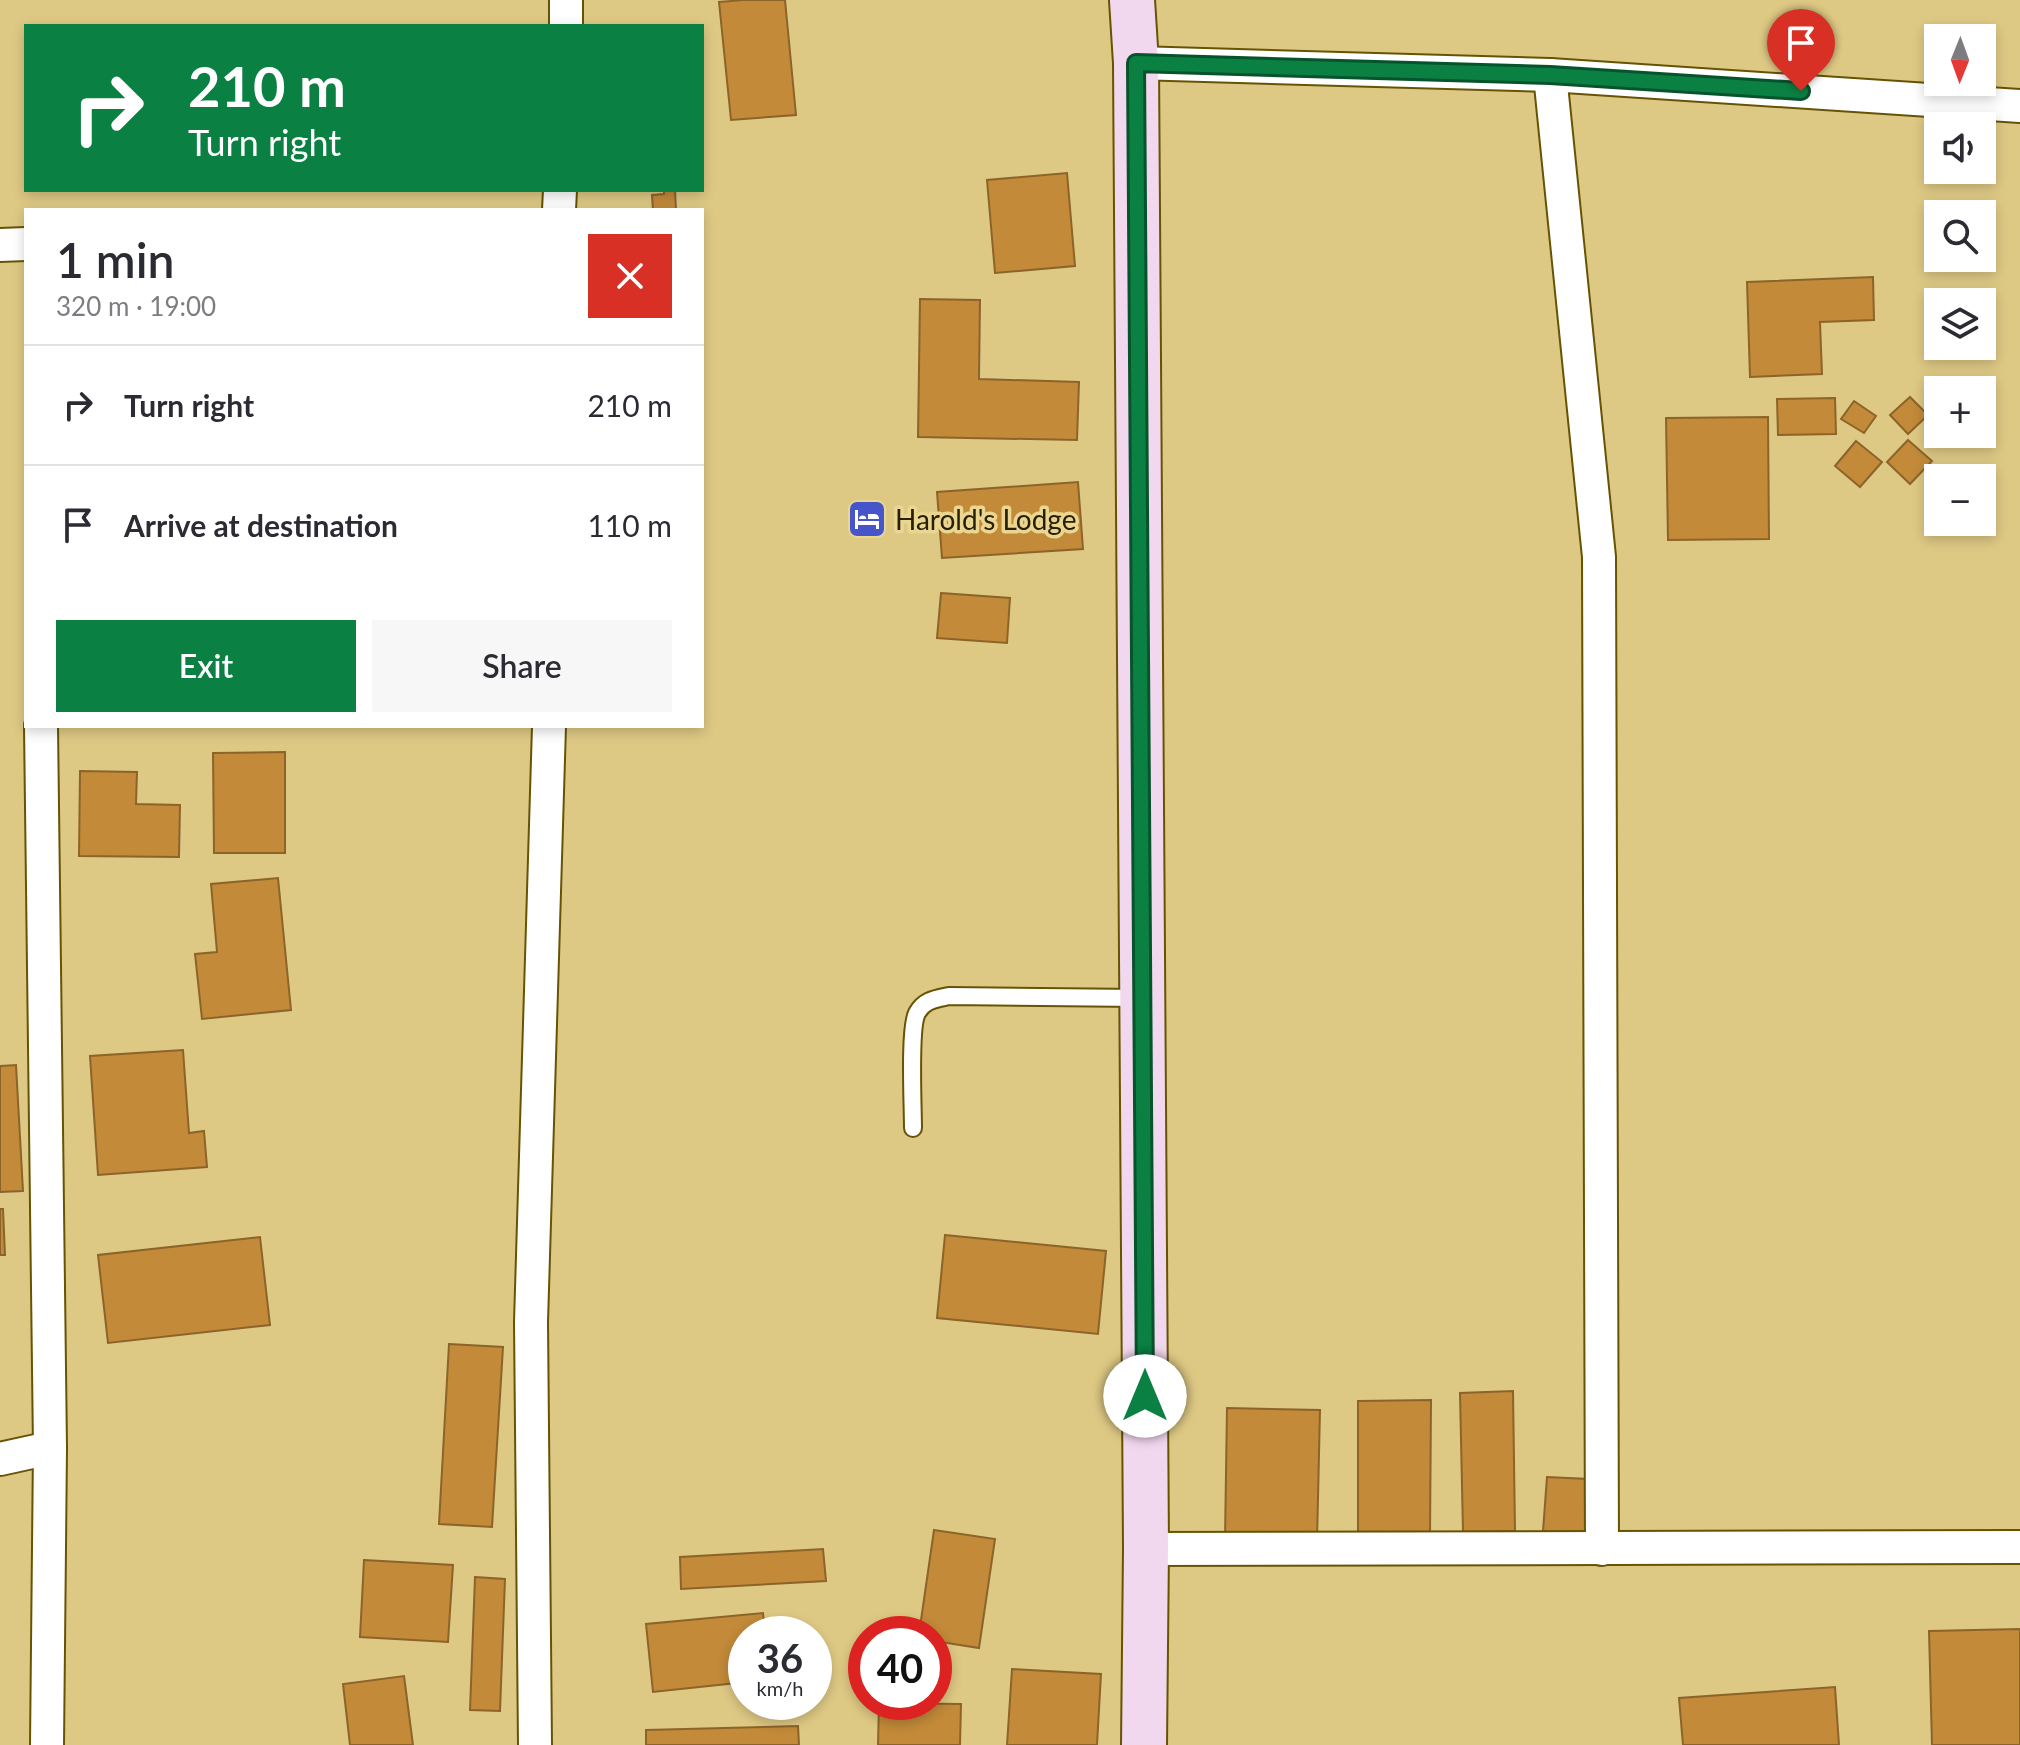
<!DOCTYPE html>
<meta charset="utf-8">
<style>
body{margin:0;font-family:Lato,sans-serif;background:#f7f7f7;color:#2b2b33;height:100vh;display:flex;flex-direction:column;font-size:30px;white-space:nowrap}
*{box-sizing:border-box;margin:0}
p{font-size:26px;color:#7c7c81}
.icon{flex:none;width:44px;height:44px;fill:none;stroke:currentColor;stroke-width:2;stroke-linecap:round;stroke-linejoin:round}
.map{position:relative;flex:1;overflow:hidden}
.details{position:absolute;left:24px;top:208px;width:680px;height:520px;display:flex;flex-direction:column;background:#fff;border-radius:0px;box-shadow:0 4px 12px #0003}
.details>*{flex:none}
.top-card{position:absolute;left:24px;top:24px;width:680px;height:168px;border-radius:0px;box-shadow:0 4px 12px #0003;background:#0b8043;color:#fff;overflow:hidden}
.needle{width:52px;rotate:181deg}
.fabs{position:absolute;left:1924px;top:24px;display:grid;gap:16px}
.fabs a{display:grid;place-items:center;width:72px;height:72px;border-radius:0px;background:#fff;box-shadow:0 4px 12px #0003;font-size:40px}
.speed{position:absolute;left:728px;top:1616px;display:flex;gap:16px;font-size:40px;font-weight:700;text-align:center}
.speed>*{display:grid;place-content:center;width:104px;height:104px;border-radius:50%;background:#fff;box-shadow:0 4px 12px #0003;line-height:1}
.speed small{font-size:20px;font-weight:400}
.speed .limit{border:12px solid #d22;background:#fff;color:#111}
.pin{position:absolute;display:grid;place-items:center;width:68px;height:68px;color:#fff;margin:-82px -34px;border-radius:50% 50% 50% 0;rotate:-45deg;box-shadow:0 0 8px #0007}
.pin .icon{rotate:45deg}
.me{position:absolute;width:88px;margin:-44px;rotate:0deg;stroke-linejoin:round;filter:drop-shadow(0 0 6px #0008)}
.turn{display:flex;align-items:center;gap:28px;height:168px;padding:0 32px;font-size:36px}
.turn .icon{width:104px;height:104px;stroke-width:2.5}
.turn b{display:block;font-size:56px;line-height:68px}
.round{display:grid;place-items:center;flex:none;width:84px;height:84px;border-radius:0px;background:#f7f7f7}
.headline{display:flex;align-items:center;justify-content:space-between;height:136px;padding:0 32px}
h1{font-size:48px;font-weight:600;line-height:60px}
.button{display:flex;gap:16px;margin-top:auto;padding:16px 32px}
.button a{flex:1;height:92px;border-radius:0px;background:#0b8043;color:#fff;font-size:32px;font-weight:600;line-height:92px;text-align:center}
.button a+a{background:#f7f7f7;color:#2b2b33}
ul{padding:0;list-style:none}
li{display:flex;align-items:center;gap:24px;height:120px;padding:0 32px;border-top:2px solid #e1e1e2}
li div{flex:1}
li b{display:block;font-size:30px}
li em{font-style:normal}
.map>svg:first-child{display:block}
.building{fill:#c28a39;stroke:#8c642a;stroke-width:2}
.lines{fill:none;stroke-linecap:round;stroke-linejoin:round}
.lane-casing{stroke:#665303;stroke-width:20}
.street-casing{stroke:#665303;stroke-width:36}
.secondary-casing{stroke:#665303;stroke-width:48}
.lane{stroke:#fff;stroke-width:16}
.street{stroke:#fff;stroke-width:32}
.secondary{stroke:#f2d8ee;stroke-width:44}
.route-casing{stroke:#07532c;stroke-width:20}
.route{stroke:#0b8043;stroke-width:14}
.labels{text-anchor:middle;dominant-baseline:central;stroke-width:7;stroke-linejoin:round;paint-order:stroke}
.poi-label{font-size:28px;fill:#282004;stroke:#ebd691;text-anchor:start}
</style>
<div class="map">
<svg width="2020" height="1745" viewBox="0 0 2020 1745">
<rect width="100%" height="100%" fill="#dec984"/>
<g class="building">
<path d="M743,0H785L796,115L731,120L719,2Z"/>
<path d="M1067,173L1075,266L995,273L987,180Z"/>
<path d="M664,190H675L676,210H653L652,195L664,194Z"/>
<path d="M1873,277L1874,320L1820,322L1822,374L1750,377L1747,282Z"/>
<path d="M920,299L980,300L979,379L1079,382L1077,440L918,437Z"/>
<path d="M1977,379L1978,390H1938V413H1932L1930,383Z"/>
<path d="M1910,397L1928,415L1908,434L1890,415Z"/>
<path d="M1835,398L1836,434L1778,435L1777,399Z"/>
<path d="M1854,401L1876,416L1864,433L1841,419Z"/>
<path d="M1768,417L1769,539L1668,540L1666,418Z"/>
<path d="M1908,440L1932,461L1910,484L1887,462Z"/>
<path d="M1856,441L1882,462L1860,487L1835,466Z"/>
<path d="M1078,482L1083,549L942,558L937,492Z"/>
<path d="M1928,485H1938V522H1941H1929Z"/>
<path d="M941,593L1010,598L1007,643L937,638Z"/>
<path d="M285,752V853H214L213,753Z"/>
<path d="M80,771L137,772L136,804L180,805L179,857L79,856Z"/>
<path d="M278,878L291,1010L202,1019L195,954L217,952L211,884Z"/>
<path d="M183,1050L189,1133L204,1131L207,1167L98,1175L90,1056Z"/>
<path d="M16,1065L23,1191L0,1192V1066Z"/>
<path d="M0,1209H3L5,1255H0Z"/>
<path d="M945,1235L1106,1251L1098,1334L937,1318Z"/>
<path d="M260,1237L270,1325L108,1343L98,1255Z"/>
<path d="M449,1344L503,1347L492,1527L439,1524Z"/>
<path d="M1513,1391L1515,1531L1463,1532L1460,1393Z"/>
<path d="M1431,1400L1430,1537L1358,1538V1401Z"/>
<path d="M1227,1408L1320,1410L1317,1542L1225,1540Z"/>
<path d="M1547,1477L1589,1479L1586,1534L1543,1531Z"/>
<path d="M934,1530L995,1539L979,1648L934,1641V1634H919Z"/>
<path d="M823,1549L826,1581L681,1589L680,1557Z"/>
<path d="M364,1560L453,1565L448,1642L360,1637Z"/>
<path d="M475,1577L505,1579L500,1711L470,1710Z"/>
<path d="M763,1613L765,1634H746V1682L653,1692L646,1624Z"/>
<path d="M2020,1629V1745H1932L1929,1631Z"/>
<path d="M1012,1669L1101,1674L1097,1745H1007Z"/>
<path d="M404,1676L413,1745H350L343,1684Z"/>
<path d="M1835,1687L1839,1745H1683L1679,1698Z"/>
<path d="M879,1703L961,1704L960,1745H878Z"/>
<path d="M798,1726L799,1745H646V1730Z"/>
</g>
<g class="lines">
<g class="lane-casing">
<path id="lane" d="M913,1128C913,1107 909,1028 917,1013C924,1000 935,999 949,996L1140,998"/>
</g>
<g class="street-casing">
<g id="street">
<path d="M566,26V0"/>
<path d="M1136,63L1550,75L2020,106"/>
<path d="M1550,75L1599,557L1602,1549"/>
<path d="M559,210L560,190"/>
<path d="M0,245L26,244"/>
<path d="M41,726L50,1448L47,1745"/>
<path d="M0,1459L50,1448"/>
<path d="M1146,1549L2020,1547"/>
<path d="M535,1745L531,1322L549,726"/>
</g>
</g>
<g class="secondary-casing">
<path id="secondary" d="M1132,0L1136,63L1146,1549L1144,1745"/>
</g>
<use href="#lane" class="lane"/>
<use href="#street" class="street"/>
<use href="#secondary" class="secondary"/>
</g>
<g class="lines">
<g class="route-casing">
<path id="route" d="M1145,1396L1136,63L1550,75L1801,91"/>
</g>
<use href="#route" class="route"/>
</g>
<defs>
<g id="hotel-square" transform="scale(2)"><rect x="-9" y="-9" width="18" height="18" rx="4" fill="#4755ca" stroke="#ebd691"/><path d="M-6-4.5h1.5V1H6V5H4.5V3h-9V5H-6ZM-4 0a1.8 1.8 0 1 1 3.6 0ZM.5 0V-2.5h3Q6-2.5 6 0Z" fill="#fff"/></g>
</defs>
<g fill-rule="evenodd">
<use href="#hotel-square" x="867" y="519"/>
</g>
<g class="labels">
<g class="poi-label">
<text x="895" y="519">Harold's Lodge</text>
</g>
</g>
</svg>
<div class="fabs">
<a><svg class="needle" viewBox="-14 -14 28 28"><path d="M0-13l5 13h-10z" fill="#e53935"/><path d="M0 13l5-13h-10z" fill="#7c7c81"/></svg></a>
<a><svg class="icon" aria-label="sound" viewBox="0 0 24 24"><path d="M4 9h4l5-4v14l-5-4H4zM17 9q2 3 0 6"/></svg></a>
<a><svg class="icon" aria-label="search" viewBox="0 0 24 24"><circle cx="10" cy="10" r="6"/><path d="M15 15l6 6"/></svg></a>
<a><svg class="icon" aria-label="layers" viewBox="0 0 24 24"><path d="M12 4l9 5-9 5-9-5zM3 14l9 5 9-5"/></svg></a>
<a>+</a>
<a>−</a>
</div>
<div class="speed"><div>36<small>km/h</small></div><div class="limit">40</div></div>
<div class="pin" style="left:1801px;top:91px;background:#d93025"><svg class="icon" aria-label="arrive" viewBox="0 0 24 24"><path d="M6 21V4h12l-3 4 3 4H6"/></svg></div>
<svg class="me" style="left:1145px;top:1396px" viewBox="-20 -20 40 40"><circle r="19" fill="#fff"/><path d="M0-13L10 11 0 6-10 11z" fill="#0b8043"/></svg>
<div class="top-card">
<div class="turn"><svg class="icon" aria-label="right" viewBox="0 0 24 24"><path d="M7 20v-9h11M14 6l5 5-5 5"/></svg><div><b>210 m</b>Turn right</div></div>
</div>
<section class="details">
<div class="headline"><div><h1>1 min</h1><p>320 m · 19:00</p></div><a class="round" style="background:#d93025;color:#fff"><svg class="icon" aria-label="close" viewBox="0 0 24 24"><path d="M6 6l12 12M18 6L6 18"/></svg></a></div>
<ul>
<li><svg class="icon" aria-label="right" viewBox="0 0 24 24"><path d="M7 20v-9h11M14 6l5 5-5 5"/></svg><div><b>Turn right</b></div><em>210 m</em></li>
<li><svg class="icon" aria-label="arrive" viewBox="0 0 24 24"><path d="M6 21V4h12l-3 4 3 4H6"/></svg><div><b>Arrive at destination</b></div><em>110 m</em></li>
</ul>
<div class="button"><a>Exit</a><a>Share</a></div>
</section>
</div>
